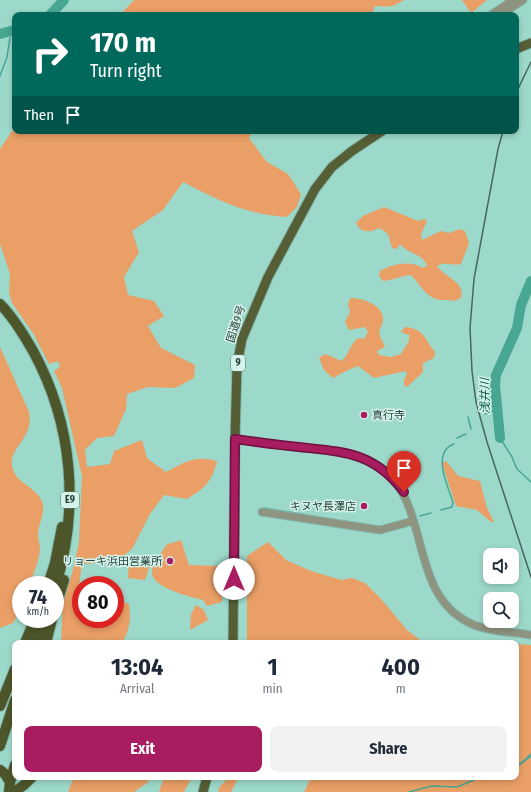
<!DOCTYPE html>
<meta charset="utf-8">
<style>
body{margin:0;font-family:"Fira Sans Condensed","Noto Sans JP",sans-serif;background:#f2f2f3;color:#1f2937;height:100vh;display:flex;flex-direction:column;font-size:15px;white-space:nowrap}
*{box-sizing:border-box;margin:0}
p{font-size:13px;color:#747a83}
.icon{flex:none;width:22px;height:22px;fill:none;stroke:currentColor;stroke-width:2;stroke-linecap:round;stroke-linejoin:round}
.map{position:relative;flex:1;overflow:hidden}
.details{position:absolute;left:12px;top:640px;width:507px;height:140px;display:flex;flex-direction:column;background:#fff;border-radius:8px;box-shadow:0 2px 6px #0003}
.details>*{flex:none}
.top-card{position:absolute;left:12px;top:12px;width:507px;height:122px;border-radius:8px;box-shadow:0 2px 6px #0003;background:#00695c;color:#fff;overflow:hidden}
.controls{position:absolute;left:483px;top:548px;display:grid;gap:8px}
.controls a{display:grid;place-items:center;width:36px;height:36px;border-radius:8px;background:#fff;box-shadow:0 2px 6px #0003;font-size:20px}
.speed{position:absolute;left:12px;top:576px;display:flex;gap:8px;font-size:20px;font-weight:700;text-align:center}
.speed>*{display:grid;place-content:center;width:52px;height:52px;border-radius:50%;background:#fff;box-shadow:0 2px 6px #0003;line-height:1}
.speed small{font-size:10px;font-weight:400}
.speed .limit{border:6px solid #d22;background:#fff;color:#111}
.pin{position:absolute;display:grid;place-items:center;width:34px;height:34px;color:#fff;margin:-41px -17px;border-radius:50% 50% 50% 0;rotate:-45deg;box-shadow:0 0 4px #0007}
.pin .icon{rotate:45deg}
.me{position:absolute;width:44px;margin:-22px;rotate:0deg;stroke-linejoin:round;filter:drop-shadow(0 0 3px #0008)}
.turn{display:flex;align-items:center;gap:14px;height:84px;padding:0 12px;font-size:18px}
.turn .icon{width:52px;height:52px;stroke-width:2.5}
.turn b{display:block;font-size:28px;line-height:34px}
.then{display:flex;align-items:center;height:38px;padding:0 12px;background:#0003;gap:8px;font-size:15px}
.eta{display:flex;justify-content:space-evenly;align-items:center;height:68px;text-align:center}
.eta b{font-size:24px;font-weight:700;line-height:28px}
.primary-button{display:flex;gap:8px;margin-top:auto;padding:8px 12px}
.primary-button a{flex:1;height:46px;border-radius:8px;background:#a81c60;color:#fff;font-size:16px;font-weight:700;line-height:46px;text-align:center}
.primary-button a+a{background:#f2f2f3;color:#1f2937}
.map>svg:first-child{display:block}
.green{fill:#e99f66}
.lines{fill:none;stroke-linecap:round;stroke-linejoin:round}
.stream{stroke:#47a793;stroke-width:1.5}
.river{stroke:#47a793;stroke-width:10}
.tertiary-casing{stroke:#81b5a8;stroke-width:9}
.trunk-casing{stroke:#81b5a8;stroke-width:11}
.motorway-casing{stroke:#81b5a8;stroke-width:12}
.tertiary{stroke:#8f9480;stroke-width:7}
.trunk{stroke:#565e36;stroke-width:9}
.motorway{stroke:#4d552a;stroke-width:10}
.rail{stroke:#466860;stroke-width:1.5}
.route-casing{stroke:#6d123e;stroke-width:10}
.route{stroke:#a81c60;stroke-width:7}
.poi-dot{fill:#a81c60;stroke:#d5f3eb;stroke-width:1.5}
.labels{text-anchor:middle;dominant-baseline:central;stroke-width:3;stroke-linejoin:round;paint-order:stroke}
.shield{fill:#d5f3eb;stroke:#5c7670;stroke-width:1}
.shield-label{font-size:10px;font-weight:bold;fill:#28413b}
.street-label{font-size:11px;fill:#28413b;stroke:#d5f3eb}
.poi-label{font-size:11px;fill:#28413b;stroke:#d5f3eb;text-anchor:end}
.water-label{font-size:12px;font-style:italic;fill:#105f51;stroke:#d5f3eb}
</style>
<div class="map">
<svg width="531" height="792" viewBox="0 0 531 792">
<rect width="100%" height="100%" fill="#9dd9ca"/>
<g class="green">
<path d="M134,0H404C391,8 390,7 375,6L371,15H120Z"/>
<path d="M462,0H487L471,13Z"/>
<path d="M15,130L253,131L249,138L267,162L288,174L301,194L297,207L287,217C247,215 218,200 183,182L163,210L132,231L139,252L124,277L128,295L154,301L164,316L148,326L161,348L195,365L194,378L175,388L148,387L127,394L126,409L114,436L97,438L85,450L87,467L110,464L114,451L142,440L147,458L166,472C185,462 195,455 217,461C212,482 205,488 187,499L164,495L150,514L132,549L115,562L82,564L78,593H81V619H115V599L129,604C131,619 130,630 122,643H61L63,598L72,574L79,542L82,476L62,388L54,371L60,367L58,361L49,364L33,333L12,303L9,292L10,274L0,244V149L12,131Z"/>
<path d="M384,207L418,221L425,219L427,221L421,234L422,240L441,231L449,233L460,229L465,231L469,243L461,264C453,266 444,261 437,266C444,277 466,282 461,298L454,301C448,299 442,301 436,299C424,295 420,284 411,275C401,276 393,280 383,281L379,276L380,271C393,264 410,260 423,268L427,266C424,254 408,254 400,244L397,249L392,248L388,234L380,228C370,232 361,234 356,223L363,216Z"/>
<path d="M350,298C362,298 385,305 383,321C382,326 378,330 380,336C381,340 384,343 385,347L377,351L379,355L391,357L401,354L409,341V335L401,332L405,327C424,329 424,338 435,352L434,358L423,363V372L407,387L404,385V380L407,374L406,371L374,378L358,366L348,370L333,378L324,370L319,358L325,354L342,361C349,354 350,345 358,338L364,339L368,332L365,327L349,330L345,322L350,312L348,304Z"/>
<path d="M0,347L29,412C34,439 10,445 12,465C14,480 26,483 35,492C51,507 39,518 38,534C38,539 40,545 40,550C39,561 33,574 30,585H21V608L13,623L0,628Z"/>
<path d="M446,461L458,476L480,481L487,508L494,522H491L477,510L456,506L442,463Z"/>
<path d="M181,540L189,565L219,566L222,573H226L227,584L223,585L222,602L207,606L203,600C191,597 148,587 152,570C154,561 163,551 168,543L169,544Z"/>
<path d="M268,542L286,560L311,571L341,580L352,578L365,583L382,600L407,630L424,643H247V556Z"/>
<path d="M152,558L145,580L128,578L129,563Z"/>
<path d="M196,605L204,610L208,620L190,630L191,614Z"/>
<path d="M516,644L531,645V792H304L311,777H516Z"/>
<path d="M74,777H151L147,783L134,792H68Z"/>
<path d="M164,777H192L184,792H159Z"/>
<path d="M225,777H239L231,792H218L220,786L225,782Z"/>
</g>
<g class="lines">
<g class="stream">
<path d="M0,76L7,57L10,38"/>
<path d="M485,414L495,410"/>
<path d="M468,417L471,429"/>
<path d="M457,438L466,434"/>
<path d="M500,438L512,457L517,469L531,482"/>
<path d="M264,508L319,517"/>
<path d="M441,510L452,507L453,502C448,487 431,452 454,444"/>
<path d="M420,516L431,513"/>
<path d="M519,765L531,756"/>
<path d="M516,768L531,754"/>
<path d="M409,792L432,786L457,787L481,777"/>
</g>
<g class="river">
<path d="M50,15L64,0"/>
<path d="M0,34L15,30"/>
<path d="M500,438L495,385L496,375L517,328L521,305L531,281"/>
</g>
<g class="tertiary-casing">
<g id="tertiary">
<path d="M491,15L513,0"/>
<path d="M500,15L523,0"/>
<path d="M235,439C255,442 275,445 295,447C322,450 351,450 375,464C435,499 404,596 474,625C492,632 512,632 531,635"/>
<path d="M262,512L380,530L413,521"/>
</g>
</g>
<g class="trunk-casing">
<g id="trunk">
<path d="M516,49L531,43"/>
<path d="M233,643L235,439L237,365L242,339L268,277L315,189L332,167L352,151L382,131"/>
<path d="M203,792L207,777"/>
</g>
</g>
<g class="motorway-casing">
<g id="motorway">
<path d="M0,304C13,317 24,335 33,351C73,424 80,509 55,588"/>
<path d="M48,585L55,563L62,527"/>
<path d="M55,609L64,580"/>
<path d="M25,643L35,619"/>
<path d="M36,643L44,619"/>
<path d="M46,643L52,619"/>
<path d="M0,706L15,669"/>
<path d="M0,746L15,700"/>
<path d="M0,770L5,774L10,782"/>
<path d="M9,792L10,782L15,765"/>
<path d="M14,792L24,785L32,777"/>
</g>
</g>
<use href="#tertiary" class="tertiary"/>
<use href="#trunk" class="trunk"/>
<use href="#motorway" class="motorway"/>
<g class="rail">
<path d="M516,93L531,62"/>
<path d="M503,131L498,149L474,279L470,328L472,371L476,402L487,442L531,577"/>
</g>
</g>
<g class="lines">
<g class="route-casing">
<path id="route" d="M234,579L235,439C256,442 278,445 299,447C344,452 374,452 404,492"/>
</g>
<use href="#route" class="route"/>
</g>
<g class="poi-dot">
<circle cx="364" cy="415" r="4"/>
<circle cx="364" cy="506" r="4"/>
<circle cx="170" cy="561" r="4"/>
</g>
<g class="labels">
<g class="shield">
<rect x="231" y="355" width="14" height="16" rx="3"/>
<rect x="61" y="492" width="18" height="16" rx="3"/>
</g>
<g class="shield-label">
<text x="238" y="363">9</text>
<text x="70" y="500">E9</text>
</g>
<g class="street-label">
<text transform="translate(236 324) rotate(-72)">国道9号</text>
</g>
<g class="poi-label">
<text x="372" y="415" text-anchor="start">真行寺</text>
<text x="356" y="506">キヌヤ長澤店</text>
<text x="162" y="561">リョーキ浜田営業所</text>
</g>
<g class="water-label">
<text transform="translate(485 396) rotate(-91)">浅井川</text>
</g>
</g>
</svg>
<div class="controls">
<a><svg class="icon" aria-label="sound" viewBox="0 0 24 24"><path d="M4 9h4l5-4v14l-5-4H4zM17 9q2 3 0 6"/></svg></a>
<a><svg class="icon" aria-label="search" viewBox="0 0 24 24"><circle cx="10" cy="10" r="6"/><path d="M15 15l6 6"/></svg></a>
</div>
<div class="speed"><div>74<small>km/h</small></div><div class="limit">80</div></div>
<div class="pin" style="left:404px;top:492px;background:#d93025"><svg class="icon" aria-label="arrive" viewBox="0 0 24 24"><path d="M6 21V4h12l-3 4 3 4H6"/></svg></div>
<svg class="me" style="left:234px;top:579px" viewBox="-20 -20 40 40"><circle r="19" fill="#fff"/><path d="M0-13L10 11 0 6-10 11z" fill="#a81c60"/></svg>
<div class="top-card">
<div class="turn"><svg class="icon" aria-label="right" viewBox="0 0 24 24"><path d="M7 20v-9h11M14 6l5 5-5 5"/></svg><div><b>170 m</b>Turn right</div></div>
<div class="then">Then<svg class="icon" aria-label="arrive" viewBox="0 0 24 24"><path d="M6 21V4h12l-3 4 3 4H6"/></svg></div>
</div>
<section class="details">
<div class="eta">
<div><b>13:04</b><p>Arrival</p></div>
<div><b>1</b><p>min</p></div>
<div><b>400</b><p>m</p></div>
</div>
<div class="primary-button"><a>Exit</a><a>Share</a></div>
</section>
</div>
